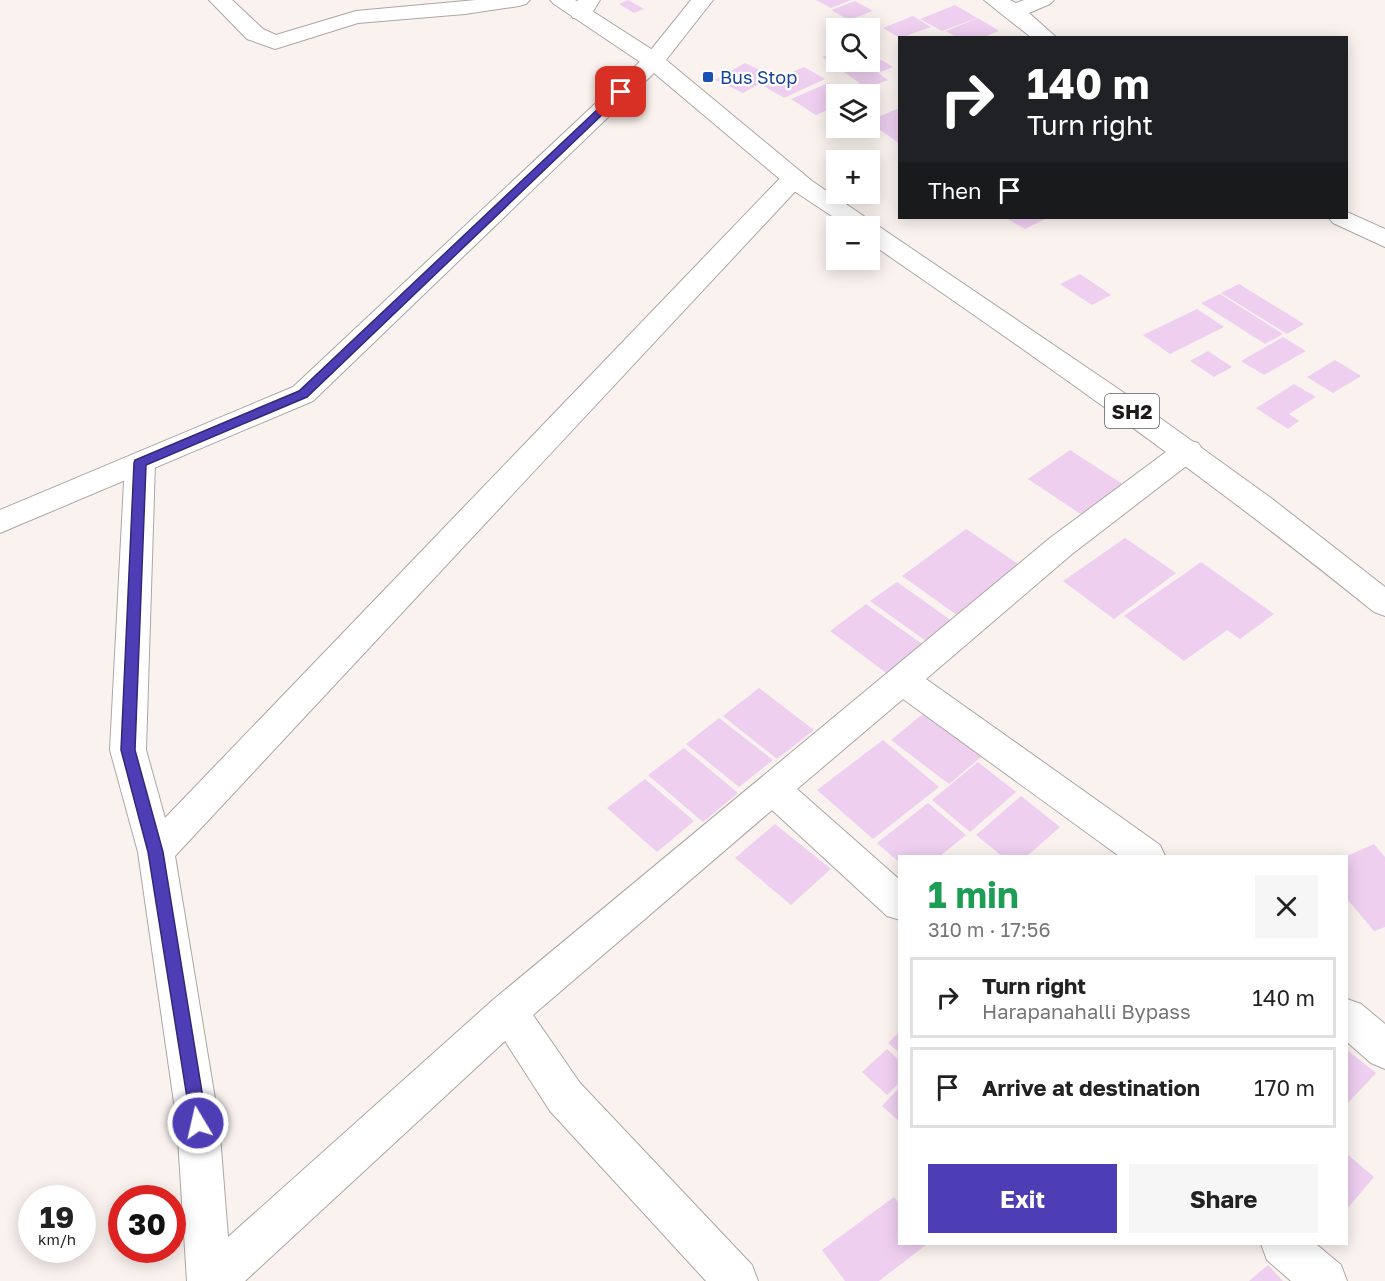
<!DOCTYPE html>
<meta charset="utf-8">
<style>
body{margin:0;font-family:"Golos Text",sans-serif;background:#f6f6f6;color:#222;height:100vh;display:flex;flex-direction:column;font-size:22px;white-space:nowrap}
*{box-sizing:border-box;margin:0}
p{font-size:20px;color:#767676}
.icon{flex:none;width:33px;height:33px;fill:none;stroke:currentColor;stroke-width:2;stroke-linecap:round;stroke-linejoin:round}
.map{position:relative;flex:1;overflow:hidden}
.details{position:absolute;left:898px;top:855px;width:450px;height:390px;display:flex;flex-direction:column;background:#fff;border-radius:0px;box-shadow:0 3px 15px #0003}
.details>*{flex:none}
.hud{position:absolute;left:898px;top:36px;width:450px;height:183px;border-radius:0px;box-shadow:0 3px 15px #0003;background:#202124;color:#fff;overflow:hidden}
.tools{position:absolute;left:826px;top:18px;display:grid;gap:12px}
.tools a{display:grid;place-items:center;width:54px;height:54px;border-radius:0px;background:#fff;box-shadow:0 3px 15px #0003;font-size:30px}
.speed{position:absolute;left:18px;top:1185px;display:flex;gap:12px;font-size:30px;font-weight:700;text-align:center}
.speed>*{display:grid;place-content:center;width:78px;height:78px;border-radius:50%;background:#fff;box-shadow:0 3px 15px #0003;line-height:1}
.speed small{font-size:15px;font-weight:400}
.speed .limit{border:9px solid #d22;background:#fff;color:#111}
.pin{position:absolute;display:grid;place-items:center;width:51px;height:51px;color:#fff;margin:-26px;border-radius:12px;box-shadow:0 3px 9px #0006}
.me{position:absolute;width:66px;margin:-33px;rotate:351deg;stroke-linejoin:round;filter:drop-shadow(0 0 4px #0008)}
.turn{display:flex;align-items:center;gap:21px;height:126px;padding:0 30px;font-size:27px}
.turn .icon{width:78px;height:78px;stroke-width:2.5}
.turn b{display:block;font-size:42px;line-height:51px}
.then{display:flex;align-items:center;height:57px;padding:0 30px;background:#0003;gap:12px;font-size:22px}
.round{display:grid;place-items:center;flex:none;width:63px;height:63px;border-radius:0px;background:#f6f6f6}
.summary{display:flex;align-items:center;justify-content:space-between;height:102px;padding:0 30px}
h1{font-size:36px;font-weight:700;line-height:45px;color:#1e9e55}
.button{display:flex;gap:12px;margin-top:auto;padding:12px 30px}
.button a{flex:1;height:69px;border-radius:0px;background:#4d3eb5;color:#fff;font-size:24px;font-weight:700;line-height:69px;text-align:center}
.button a+a{background:#f6f6f6;color:#222}
ul{padding:0;list-style:none}
li{display:flex;align-items:center;gap:18px;height:81px;margin:0 12px 9px;padding:0 18px;border:3px solid #e0e0e0;border-radius:0px}
li div{flex:1}
li b{display:block;font-size:22px}
li em{font-style:normal}
.map>svg:first-child{display:block}
.building{fill:#eecff0}
.lines{fill:none;stroke-linecap:round;stroke-linejoin:round}
.minor-casing{stroke:#ada6a3;stroke-width:2}
.secondary-casing{stroke:#ada6a3;stroke-width:2}
.primary-casing{stroke:#ada6a3;stroke-width:2}
.minor{fill:#fff;fill-rule:evenodd}
.secondary{fill:#fff;fill-rule:evenodd}
.primary{fill:#fff;fill-rule:evenodd}
.route{fill:#4d3eb5;stroke:#322876;stroke-width:1.5}
.transit-dot{fill:#1a4fb4;stroke:#fff;stroke-width:2}
.labels{text-anchor:middle;dominant-baseline:central;stroke-width:4.5;stroke-linejoin:round;paint-order:stroke}
.far-transit-label{font-size:18px;fill:#164399;stroke:#fff;text-anchor:start}
.shield{fill:#fff;stroke:#615f5e;stroke-width:1.5}
.shield-label{font-size:20px;font-weight:bold;fill:#1d1a19}
</style>
<div class="map">
<svg width="1385" height="1281" viewBox="0 0 1385 1281">
<rect width="100%" height="100%" fill="#faf2ef"/>
<g class="building">
<path d="M628,0L644,9L634,13L619,4Z"/>
<path d="M816,0H851L831,8Z"/>
<path d="M855,1L873,11L849,20L831,10Z"/>
<path d="M955,5L977,18L942,31L920,19Z"/>
<path d="M913,16L931,27L900,38L883,28Z"/>
<path d="M978,18L999,31L982,38H957L946,31Z"/>
<path d="M837,51V62H870V54L878,58L893,67L878,73L888,80L867,88L822,57Z"/>
<path d="M745,63L773,76L743,93L715,80Z"/>
<path d="M804,67L825,79L784,98L762,85Z"/>
<path d="M828,83L847,94H837V106L816,115L791,99Z"/>
<path d="M900,108V144L870,123V120Z"/>
<path d="M1006,218H1047L1025,229Z"/>
<path d="M1080,274L1111,295L1092,305L1060,284Z"/>
<path d="M1239,284L1304,324L1287,334L1221,293Z"/>
<path d="M1220,294L1283,334L1265,344L1201,303Z"/>
<path d="M1197,309L1224,327L1170,354L1143,335Z"/>
<path d="M1283,337L1306,351L1264,375L1241,361Z"/>
<path d="M1208,351L1232,367L1214,377L1190,361Z"/>
<path d="M1335,360L1361,376L1333,393L1307,377Z"/>
<path d="M1294,384L1316,397L1289,414L1299,421L1288,429L1256,408Z"/>
<path d="M1070,450L1127,487L1085,517L1028,479Z"/>
<path d="M966,529L1020,565L957,615L902,576Z"/>
<path d="M1125,538L1176,573L1114,619L1063,581Z"/>
<path d="M1201,562L1274,614L1240,639L1227,630L1184,661L1124,616Z"/>
<path d="M897,582L952,621L926,641L870,601Z"/>
<path d="M866,604L925,646L889,675L830,631Z"/>
<path d="M759,688L814,730L777,759L723,716Z"/>
<path d="M924,713L981,757L949,784L891,740Z"/>
<path d="M719,718L773,760L739,787L686,744Z"/>
<path d="M883,740L939,787L873,839L817,790Z"/>
<path d="M684,748L738,793L703,822L648,775Z"/>
<path d="M978,762L1016,792L970,832L932,800Z"/>
<path d="M645,779L694,821L657,852L607,808Z"/>
<path d="M1021,796L1060,827L1027,856H1002L976,835Z"/>
<path d="M928,803L966,835L940,856H900V863L877,843Z"/>
<path d="M775,824L831,869L791,905L735,858Z"/>
<path d="M1374,844L1385,857V927L1374,931L1347,899V856Z"/>
<path d="M900,1031V1053L888,1043Z"/>
<path d="M887,1049L900,1061V1082L887,1095L862,1072Z"/>
<path d="M1347,1050L1376,1073L1347,1104Z"/>
<path d="M900,1087V1122L882,1106Z"/>
<path d="M1347,1154L1374,1177L1347,1209Z"/>
<path d="M894,1197L900,1205V1244H927L879,1281H845L822,1250Z"/>
<path d="M1268,1265L1283,1281H1249Z"/>
</g>
<g class="lines">
<g class="minor-casing">
<g id="minor">
<path d="M209,0H232L263,29L276,35L356,11L476,0H530L526,4L519,6L465,14L358,23L275,49L247,39Z"/>
<path d="M578,0H600L589,18L581,19L573,18L570,13Z"/>
<path d="M984,0H1010L1016,3L1024,0H1054L1050,4L1029,13L1057,38H1032Z"/>
<path d="M794,171L803,173L806,178L803,183L175,856L219,1123L228,1237L494,999L1050,538L1178,443L1188,440L1198,443L1203,450L1198,457L1072,554L926,679L1160,845L1165,856H1119L903,699L797,789L900,880V920L887,916L772,810L533,1015L580,1083L752,1265L758,1281H706L550,1111L505,1041L245,1281H187L177,1123L138,852L110,750L125,463L130,456L140,453L150,456L155,463L146,750L165,818L785,173Z"/>
<path d="M1347,212L1385,229V247L1333,223L1329,218H1347Z"/>
<path d="M1347,999L1361,1004L1385,1024V1069L1371,1063L1347,1042Z"/>
<path d="M1261,1244H1316L1341,1265L1347,1281H1291L1267,1260Z"/>
</g>
</g>
<g class="secondary-casing">
<path id="secondary" d="M550,0H575L662,56L665,61L662,66L654,68L646,66L554,4Z"/>
</g>
<g class="primary-casing">
<path id="primary" d="M691,0H713L666,60L812,181L1142,405L1271,498L1385,587V616L1374,612C1212,481 1042,361 870,243V226H847L794,191L654,73L313,401L0,533V510L293,387L646,56Z"/>
</g>
<use href="#minor" class="minor"/>
<use href="#secondary" class="secondary"/>
<use href="#primary" class="primary"/>
</g>
<path class="route" d="M618,90L626,92L307,397L146,465L135,750L163,852L207,1123L204,1129L198,1131L192,1129L148,852L121,750L134,463L135,460L299,391Z"/>
<rect class="transit-dot" x="702" y="71" width="12" height="12" rx="3"/>
<g class="labels">
<g class="far-transit-label">
<text x="720" y="77">Bus Stop</text>
</g>
<rect class="shield" x="1105" y="394" width="54" height="34" rx="4.5"/>
<g class="shield-label">
<text x="1132" y="411">SH2</text>
</g>
</g>
</svg>
<div class="tools">
<a><svg class="icon" aria-label="search" viewBox="0 0 24 24"><circle cx="10" cy="10" r="6"/><path d="M15 15l6 6"/></svg></a>
<a><svg class="icon" aria-label="layers" viewBox="0 0 24 24"><path d="M12 4l9 5-9 5-9-5zM3 14l9 5 9-5"/></svg></a>
<a>+</a>
<a>−</a>
</div>
<div class="speed"><div>19<small>km/h</small></div><div class="limit">30</div></div>
<div class="pin" style="left:621px;top:92px;background:#d93025"><svg class="icon" aria-label="arrive" viewBox="0 0 24 24"><path d="M6 21V4h12l-3 4 3 4H6"/></svg></div>
<svg class="me" style="left:198px;top:1123px" viewBox="-20 -20 40 40"><circle r="17" fill="#4d3eb5" stroke="#fff" stroke-width="3"/><path d="M0-11L8 9 0 5-8 9z" fill="#fff"/></svg>
<div class="hud">
<div class="turn"><svg class="icon" aria-label="right" viewBox="0 0 24 24"><path d="M7 20v-9h11M14 6l5 5-5 5"/></svg><div><b>140 m</b>Turn right</div></div>
<div class="then">Then<svg class="icon" aria-label="arrive" viewBox="0 0 24 24"><path d="M6 21V4h12l-3 4 3 4H6"/></svg></div>
</div>
<section class="details">
<div class="summary"><div><h1>1 min</h1><p>310 m · 17:56</p></div><a class="round"><svg class="icon" aria-label="close" viewBox="0 0 24 24"><path d="M6 6l12 12M18 6L6 18"/></svg></a></div>
<ul>
<li><svg class="icon" aria-label="right" viewBox="0 0 24 24"><path d="M7 20v-9h11M14 6l5 5-5 5"/></svg><div><b>Turn right</b><p>Harapanahalli Bypass</p></div><em>140 m</em></li>
<li><svg class="icon" aria-label="arrive" viewBox="0 0 24 24"><path d="M6 21V4h12l-3 4 3 4H6"/></svg><div><b>Arrive at destination</b></div><em>170 m</em></li>
</ul>
<div class="button"><a>Exit</a><a>Share</a></div>
</section>
</div>
